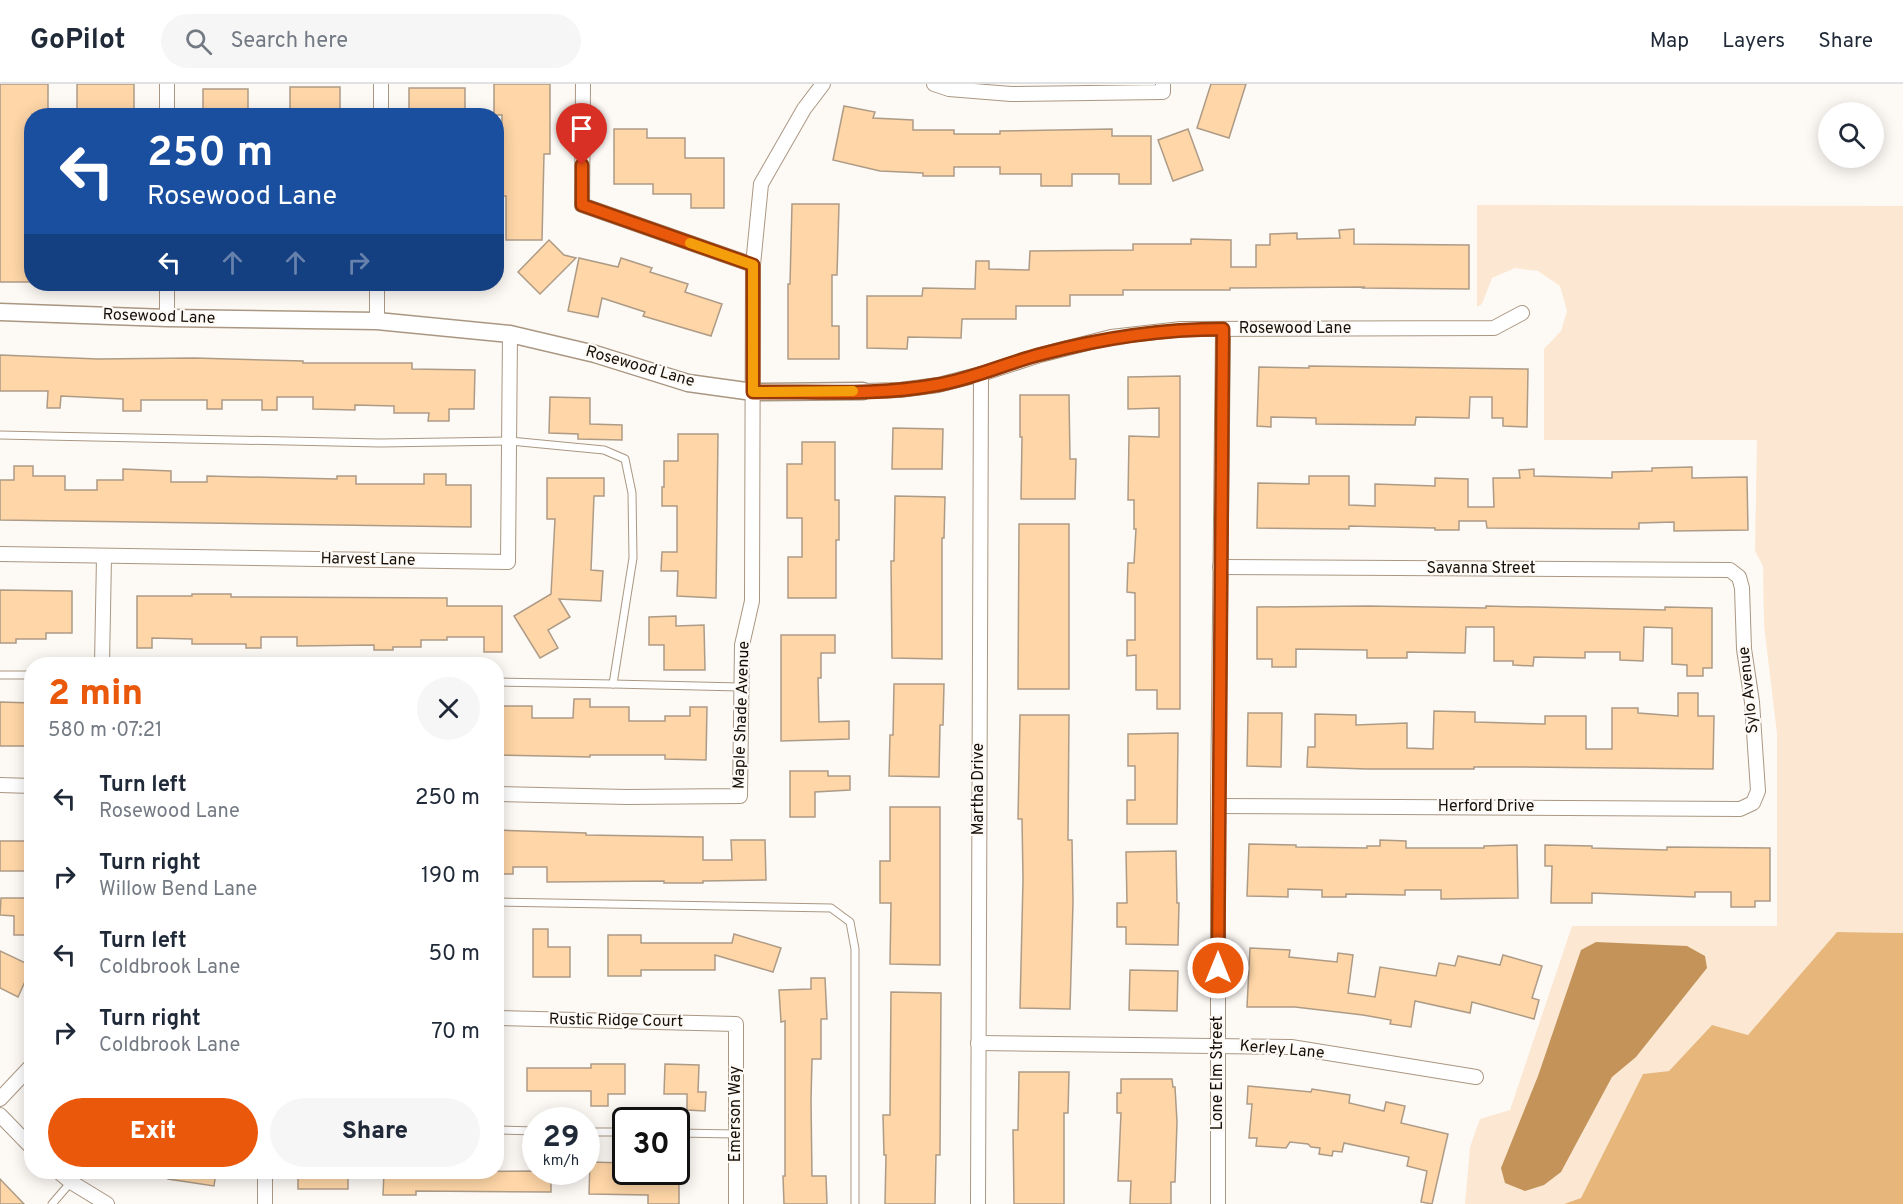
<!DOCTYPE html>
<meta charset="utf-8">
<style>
body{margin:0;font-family:Overpass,sans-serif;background:#f6f6f7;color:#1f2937;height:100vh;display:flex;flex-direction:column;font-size:22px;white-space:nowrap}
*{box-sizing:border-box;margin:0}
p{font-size:20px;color:#747a83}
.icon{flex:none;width:33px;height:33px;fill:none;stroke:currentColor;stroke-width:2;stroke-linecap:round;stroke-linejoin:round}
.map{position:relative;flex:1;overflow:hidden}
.drawer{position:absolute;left:24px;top:573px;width:480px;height:522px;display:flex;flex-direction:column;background:#fff;border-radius:24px;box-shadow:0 3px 15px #0003}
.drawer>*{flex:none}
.hud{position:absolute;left:24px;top:24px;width:480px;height:183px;border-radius:24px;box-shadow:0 3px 15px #0003;background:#1a4fa0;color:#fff;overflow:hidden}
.buttons{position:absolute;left:1818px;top:18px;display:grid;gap:12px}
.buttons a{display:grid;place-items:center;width:66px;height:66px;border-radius:50%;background:#fff;box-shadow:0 3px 15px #0003;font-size:30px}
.speed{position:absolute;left:522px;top:1023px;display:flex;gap:12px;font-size:30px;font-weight:700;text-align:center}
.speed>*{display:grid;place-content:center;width:78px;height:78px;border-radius:50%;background:#fff;box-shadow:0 3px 15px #0003;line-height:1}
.speed small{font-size:15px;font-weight:400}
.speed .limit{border:3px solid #111;border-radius:9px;background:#fff;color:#111}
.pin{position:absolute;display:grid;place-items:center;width:51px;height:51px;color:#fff;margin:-62px -26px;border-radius:50% 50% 50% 0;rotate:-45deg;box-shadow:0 0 6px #0007}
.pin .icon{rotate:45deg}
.me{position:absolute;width:66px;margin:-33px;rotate:0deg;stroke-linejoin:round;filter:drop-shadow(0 0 4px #0008)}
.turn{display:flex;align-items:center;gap:21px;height:126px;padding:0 24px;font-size:27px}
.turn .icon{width:78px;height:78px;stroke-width:2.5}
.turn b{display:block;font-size:42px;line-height:51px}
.lanes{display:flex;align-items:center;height:57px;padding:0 24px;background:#0003;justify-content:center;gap:30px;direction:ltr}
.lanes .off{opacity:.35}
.round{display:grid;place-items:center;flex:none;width:63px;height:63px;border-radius:32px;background:#f6f6f7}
.headline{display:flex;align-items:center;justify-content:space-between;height:102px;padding:0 24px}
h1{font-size:36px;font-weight:800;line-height:45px;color:#ea580c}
.button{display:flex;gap:12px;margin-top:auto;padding:12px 24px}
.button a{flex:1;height:69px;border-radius:36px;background:#ea580c;color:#fff;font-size:24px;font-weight:800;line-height:69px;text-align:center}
.button a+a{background:#f6f6f7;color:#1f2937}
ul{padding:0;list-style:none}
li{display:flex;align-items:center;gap:18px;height:78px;padding:0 24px}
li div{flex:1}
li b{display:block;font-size:22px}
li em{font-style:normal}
header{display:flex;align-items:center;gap:36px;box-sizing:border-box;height:84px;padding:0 30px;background:#fff;border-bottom:2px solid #e0e1e3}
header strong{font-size:28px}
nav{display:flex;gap:33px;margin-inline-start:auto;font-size:21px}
.search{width:420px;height:54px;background:#f6f6f7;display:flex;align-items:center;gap:15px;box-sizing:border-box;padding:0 21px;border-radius:33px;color:#747a83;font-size:22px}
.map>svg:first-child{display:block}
.green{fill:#fce8d2}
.forest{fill:#e7b67b}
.water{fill:#c3935a}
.building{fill:#fed6a7;stroke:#ae9b86;stroke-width:1.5}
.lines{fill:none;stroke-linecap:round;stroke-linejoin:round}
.service-casing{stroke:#aa9782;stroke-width:9}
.minor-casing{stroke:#aa9782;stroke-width:16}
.tertiary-casing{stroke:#aa9782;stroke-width:19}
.service{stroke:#fff;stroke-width:7}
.minor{stroke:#fff;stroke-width:14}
.tertiary{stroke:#fff;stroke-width:16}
.route-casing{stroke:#983908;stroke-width:15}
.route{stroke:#ea580c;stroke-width:10}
.slow{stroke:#f59e0b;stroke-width:10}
.labels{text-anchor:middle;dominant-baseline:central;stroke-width:4.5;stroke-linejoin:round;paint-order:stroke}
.street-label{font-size:16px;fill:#171008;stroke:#fdf9f5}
</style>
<header>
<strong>GoPilot</strong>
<div class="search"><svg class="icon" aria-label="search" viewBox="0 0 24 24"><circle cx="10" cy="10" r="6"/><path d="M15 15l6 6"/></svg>Search here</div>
<nav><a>Map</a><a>Layers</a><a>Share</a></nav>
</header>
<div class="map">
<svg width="1903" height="1120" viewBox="0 0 1903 1120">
<rect width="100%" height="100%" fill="#fdf9f5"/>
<path class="green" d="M1477,121L1903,122V849L1837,848L1748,951L1712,941L1669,987L1643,990L1581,1114L1564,1120H1465L1470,1063L1480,1035L1510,1026L1572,842H1777V650L1764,541L1763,482L1755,467L1757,356H1544V265L1561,247L1567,227L1560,202L1538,187L1515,184L1492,194L1482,220L1477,223Z"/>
<path class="forest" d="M1837,848L1903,849V1120H1564L1581,1114L1643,990L1669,987L1712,941L1748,951Z"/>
<path class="water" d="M1596,858L1687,862L1705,872L1707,884L1636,973L1612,993L1561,1088L1544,1101L1525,1107L1505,1099L1501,1084L1538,992L1581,866Z"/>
<g class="building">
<path d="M0,0H48V30H32V198H0Z"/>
<rect x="77" y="0" width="57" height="32"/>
<path d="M494,0H550V70H544L542,156H506V112H501L502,31H494Z"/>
<path d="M1211,0H1246L1229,54L1197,44Z"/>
<rect x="290" y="3" width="50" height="29"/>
<rect x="409" y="4" width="56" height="28"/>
<rect x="203" y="5" width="45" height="27"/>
<path d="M844,22L875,28L873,34L913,36V46H954V50H1000V47L1112,45V52H1151V100H1119V90H1072V102H1041V90H1000V83H954V92H923V89L880,87L833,76Z"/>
<path d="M614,45H647V54H685V74H724V124H691V110H653V100H614Z"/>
<path d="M1188,45L1203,86L1173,97L1158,56Z"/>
<path d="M792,120H839L837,191H832V242H839V275H788V200H790Z"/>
<path d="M1354,145V160L1469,161V205L1363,204L1364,203L1230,204V206H1123V211H1070V222H1016V235H962L961,254L908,253L907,265L867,264V212H922L923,204L975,205L976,177H989V185L1029,186L1030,167L1133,166V160H1191V155L1231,156V183H1256V161H1270V150L1297,149V155L1340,154L1339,146Z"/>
<path d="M549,156L564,171L576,174L540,210L518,188Z"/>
<path d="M579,174L618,183L621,174L652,184L650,188L688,200L685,208L722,220L711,252L643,232L645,228L602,214L598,233L568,227Z"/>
<path d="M0,271L98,275L194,274L303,277V279H412V285L475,286L474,325H449V337H428L429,329H394V322L355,321V326L313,325V313H277V326H262V316H222V325H207V316H141V327H123V315L61,312L60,324H47L48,307H0Z"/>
<path d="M1309,282L1528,285L1527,343L1503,342V334H1492V313H1470L1469,334L1416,333L1415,341L1316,340V334L1271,333V343L1257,342L1259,283L1309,284Z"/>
<path d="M1180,292V625H1157V606H1136V571L1127,572V556H1135V509L1127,508L1128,479H1134L1136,445H1134V416H1128L1129,352L1159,353V324L1128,325V293Z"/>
<path d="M1020,311H1069L1070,375H1076L1075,415H1021L1022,353H1020Z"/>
<path d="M550,313L590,314V340L622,341V356L578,355V350L549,349Z"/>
<path d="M893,344L943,345L942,385H892Z"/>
<path d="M678,350H718L716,514L677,512L678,487H661L662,468H677V422H662V403H664V377H678Z"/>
<path d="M802,358H835V416H839V456H836V514H788V473H802V434H787V380H802Z"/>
<path d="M14,382H33V392H65V406H97V396H123V385L171,387V398H207V392L337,395V392H356V400H424V390H446V401H471V443L0,436V396H14Z"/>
<path d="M1692,383V394L1747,393L1748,446L1674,447V438L1639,439V445L1487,444L1486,437H1459V446H1435V444L1349,442V445L1257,444L1258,399L1309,400V392H1349V421L1375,422V400L1435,402V394L1468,395V423H1494L1493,394H1520L1519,386L1534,385V392L1612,394V388L1652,387V384Z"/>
<path d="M547,394H604V412H594L591,486L603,487L601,517L559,515L570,533L548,546L558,564L540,574L514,532L551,510L555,435H547Z"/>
<path d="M895,412L945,413L944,454H942V575L892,574L891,477H894Z"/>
<path d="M1019,440H1069V605H1018Z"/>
<path d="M0,506L72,507V549H46V555H16V559H0Z"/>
<path d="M192,510H231V513L447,514V522H502V568H484V553H447V556H421V563H393V566H374V561L297,562V553H261V564H246V560H192V555L152,554V564H137V512H192Z"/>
<path d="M1368,522L1486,524V522L1665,526V523L1712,524V584H1703V592H1687V581L1672,580V544L1644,543L1643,577L1620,576V568H1585V574L1534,573L1533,582L1513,581V577H1494V543H1466L1465,569L1407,568V574H1367V566L1296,565V583H1272V575H1257V523Z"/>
<path d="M676,532V542L704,541L705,586H664V561H649V533Z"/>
<path d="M781,551H835V569H821V594H818L819,638L849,637V655L781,657Z"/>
<path d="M894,600H944L943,641H940L939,693L889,692L890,651H893Z"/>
<path d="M1678,609H1698V632H1714L1713,685L1524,683H1474V685H1367L1307,683L1308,663H1315V630L1356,631V641L1407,639V664L1433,665L1434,627L1475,628V638L1545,640V632H1586V665H1612V624H1638V629L1678,632Z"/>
<path d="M574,615H590V623H629V637H665V632H690V623H707L706,676L665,675V671H590V673L496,671V622H532V634H573Z"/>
<path d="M0,618L32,619V662H0Z"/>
<path d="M1248,629H1282L1281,683L1247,682Z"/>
<path d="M1020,631H1069L1068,756H1072L1073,818L1070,925L1020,924L1023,796L1022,735H1018Z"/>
<path d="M1178,649L1177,740H1127V716H1135V682H1128V650Z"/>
<path d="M790,687H828V692H850V706L815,708V733H790Z"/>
<path d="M890,723H940V881L890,880L891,819H880V777H890Z"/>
<path d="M496,746L586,749V751L703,753V776H732L731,756H765L766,796L703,797V799H664V797L547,798V783H513V790H499L500,780H496Z"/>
<path d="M1380,756L1406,757V764H1484V762L1517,761L1518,814L1441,815V806H1405V811L1346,810V813H1322V806L1288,805V813L1247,812L1249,760L1296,761V763L1367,764V762H1380Z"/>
<rect x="0" y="757" width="32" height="30"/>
<path d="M1545,761L1592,762V764L1667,766V763L1770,764V817H1755V823H1731V808H1695V813L1592,809V819H1551L1552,782H1545Z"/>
<path d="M1176,767L1177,819H1179L1178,861L1126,860V843H1117V819H1127L1126,768Z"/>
<path d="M1,814H32V851H14V832L0,831Z"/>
<path d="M533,845H548V863H570V893H533Z"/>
<path d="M734,850L781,864L773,888L715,871V886H641V892H608V851H641V859H732Z"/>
<path d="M1250,864L1290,866L1289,873L1337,878L1338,869L1353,871L1348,909L1375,913L1380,883L1436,892L1439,879L1455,882L1458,872L1500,881L1503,871L1542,882L1532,914L1539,916L1534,935L1472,918L1470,929L1415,917L1411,943L1390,940L1391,936L1363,931L1295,923H1247Z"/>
<path d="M0,867L32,882L18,913L0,904Z"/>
<path d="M1130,886L1178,887L1177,927L1129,926Z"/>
<path d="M811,894H825L827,935H821V975H812L811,1017L812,1092H826L827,1120H784L783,1092H785V937L781,938L779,906L811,905Z"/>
<path d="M891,908L941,909L940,1071H936L935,1120H885L886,1071H884L883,1031H890Z"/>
<path d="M591,980H625V1010H608V1022H591V1007H527V984H591Z"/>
<path d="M665,980L699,981L698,1008H706L705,1027L687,1026V1010H664Z"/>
<path d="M1019,988H1069L1068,1029H1064V1120H1014L1013,1046H1018Z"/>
<path d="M1121,995H1172L1173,1003H1175L1177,1038L1175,1098H1171V1120H1130L1131,1097H1118L1121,1029H1117V1009H1121Z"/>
<path d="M1248,1002L1311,1008L1312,1005L1350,1011L1349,1019L1384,1027L1386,1018L1405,1022L1401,1039L1448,1050L1432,1120L1421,1118L1427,1087L1407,1082L1409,1073L1344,1059L1342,1068L1333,1067L1332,1072L1319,1070L1320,1064L1311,1063L1308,1060L1290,1058L1286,1064L1256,1062L1257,1054H1249L1252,1020H1247Z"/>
<path d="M590,1078L626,1079V1088H679V1120H648V1111L589,1110Z"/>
<path d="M536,1087L551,1088V1108L416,1107V1111H383L384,1088Z"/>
<path d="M168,1088H216L214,1102L168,1095Z"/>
<rect x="298" y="1088" width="50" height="17"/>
<path d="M0,1095L24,1120H0Z"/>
</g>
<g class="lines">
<g class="service-casing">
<g id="service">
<path d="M0,351L380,359L510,357L604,366L625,375L632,409L633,474L613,600L496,598"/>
<path d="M0,591H32"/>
<path d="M613,600L740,603"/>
<path d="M496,818L831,824L850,838L855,865V1120"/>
<path d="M496,1046L536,1047"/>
<path d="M586,1048H626"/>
<path d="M676,1049L736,1050"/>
<path d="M52,1120L71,1098"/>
</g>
</g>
<g class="minor-casing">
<g id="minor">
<path d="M167,0V32"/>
<path d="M583,0L582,121L753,181"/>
<path d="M934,0L949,5L1011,10L1163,8V0"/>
<path d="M381,32V0"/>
<path d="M167,200V234"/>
<path d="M377,237V200"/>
<path d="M863,307L900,306L938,301L981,290L1040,271L1111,253L1181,245L1494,244L1522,229"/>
<path d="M0,470L508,478L510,250"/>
<path d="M102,580L104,473"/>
<path d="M0,701L32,702"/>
<path d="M496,710L627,713L740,712L742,561L752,517L753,181L761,100L804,25L823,0"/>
<path d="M1218,722L1740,725L1753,719L1758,707L1752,618L1744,565L1742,504L1739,493L1730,486L1220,483"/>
<path d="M496,934L736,940V1120"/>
<path d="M978,959L1291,963L1476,993"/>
<path d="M0,1015L32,981"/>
<path d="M0,1031L32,1064"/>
<path d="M59,1088L71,1098L107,1120"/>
<path d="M265,1088V1120"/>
<path d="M978,1120L981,290"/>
<path d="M1218,1120V722L1223,245"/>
</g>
</g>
<g class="tertiary-casing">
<path id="tertiary" d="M0,228L167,234L377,237L510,250L595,270L688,299L753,308L863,307"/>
</g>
<use href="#service" class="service"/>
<use href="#minor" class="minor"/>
<use href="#tertiary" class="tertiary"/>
</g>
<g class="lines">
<g class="route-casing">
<path id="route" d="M582,81V121L753,181V308C814,307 876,312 936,301C973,295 1006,279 1042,270C1102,254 1161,245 1223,245L1218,884"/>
</g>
<use href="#route" class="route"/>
<path class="slow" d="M690,159L753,181V308L853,307"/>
</g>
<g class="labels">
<g class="street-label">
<text transform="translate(159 233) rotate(2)">Rosewood Lane</text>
<text x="1295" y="245">Rosewood Lane</text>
<text transform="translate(640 283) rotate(16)">Rosewood Lane</text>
<text transform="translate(368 476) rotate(1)">Harvest Lane</text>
<text x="1481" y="485">Savanna Street</text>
<text transform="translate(1749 606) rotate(-96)">Sylo Avenue</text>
<text transform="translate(742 631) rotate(-88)">Maple Shade Avenue</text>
<text transform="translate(979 705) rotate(-90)">Martha Drive</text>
<text x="1486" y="723">Herford Drive</text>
<text transform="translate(616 937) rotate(1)">Rustic Ridge Court</text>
<text transform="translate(1282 966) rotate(5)">Kerley Lane</text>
<text transform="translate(1218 989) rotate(-90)">Lone Elm Street</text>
<text transform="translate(736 1030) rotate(-90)">Emerson Way</text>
</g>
</g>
</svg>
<div class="buttons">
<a><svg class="icon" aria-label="search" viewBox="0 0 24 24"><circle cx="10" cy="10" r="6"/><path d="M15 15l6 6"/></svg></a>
</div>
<div class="speed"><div>29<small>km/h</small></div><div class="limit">30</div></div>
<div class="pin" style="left:582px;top:81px;background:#d93025"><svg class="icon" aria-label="arrive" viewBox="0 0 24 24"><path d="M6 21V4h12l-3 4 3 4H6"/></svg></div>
<svg class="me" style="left:1218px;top:884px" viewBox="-20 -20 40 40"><circle r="17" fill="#ea580c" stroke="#fff" stroke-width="3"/><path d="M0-11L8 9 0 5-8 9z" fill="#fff"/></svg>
<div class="hud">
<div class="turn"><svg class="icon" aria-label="left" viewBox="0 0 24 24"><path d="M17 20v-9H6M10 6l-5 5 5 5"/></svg><div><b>250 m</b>Rosewood Lane</div></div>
<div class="lanes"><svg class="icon" aria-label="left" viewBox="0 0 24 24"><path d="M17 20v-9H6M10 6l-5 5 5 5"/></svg><svg class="icon off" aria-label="ahead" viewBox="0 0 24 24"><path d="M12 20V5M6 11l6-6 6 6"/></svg><svg class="icon off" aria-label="ahead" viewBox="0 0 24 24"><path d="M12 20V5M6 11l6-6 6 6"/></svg><svg class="icon off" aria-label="right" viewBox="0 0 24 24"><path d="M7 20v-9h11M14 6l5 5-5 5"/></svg></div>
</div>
<section class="drawer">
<div class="headline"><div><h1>2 min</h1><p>580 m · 07:21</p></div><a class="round"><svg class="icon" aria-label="close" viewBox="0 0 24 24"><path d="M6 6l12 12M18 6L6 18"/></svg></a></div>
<ul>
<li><svg class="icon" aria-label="left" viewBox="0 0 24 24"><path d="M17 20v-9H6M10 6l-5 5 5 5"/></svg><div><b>Turn left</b><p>Rosewood Lane</p></div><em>250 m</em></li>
<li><svg class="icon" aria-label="right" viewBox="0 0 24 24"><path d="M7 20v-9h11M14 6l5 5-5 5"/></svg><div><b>Turn right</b><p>Willow Bend Lane</p></div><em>190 m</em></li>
<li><svg class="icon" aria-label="left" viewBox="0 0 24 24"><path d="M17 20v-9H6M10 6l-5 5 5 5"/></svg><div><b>Turn left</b><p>Coldbrook Lane</p></div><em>50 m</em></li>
<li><svg class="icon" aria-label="right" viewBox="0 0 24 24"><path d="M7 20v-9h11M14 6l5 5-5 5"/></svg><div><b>Turn right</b><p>Coldbrook Lane</p></div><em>70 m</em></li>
</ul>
<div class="button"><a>Exit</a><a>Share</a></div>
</section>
</div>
